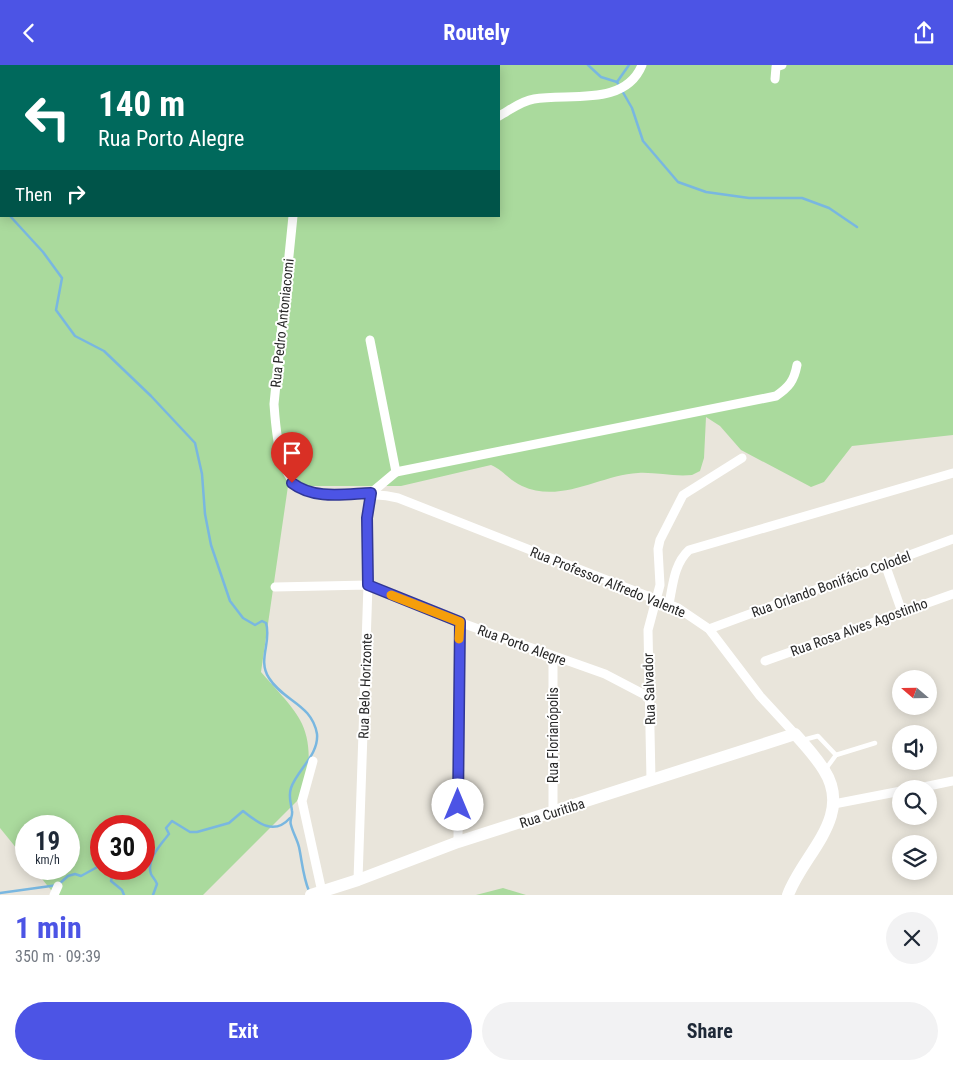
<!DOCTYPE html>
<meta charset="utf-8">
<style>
body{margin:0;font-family:"Roboto Condensed",sans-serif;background:#f2f2f3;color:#1f2937;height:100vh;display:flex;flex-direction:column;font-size:19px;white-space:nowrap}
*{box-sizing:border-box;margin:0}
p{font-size:16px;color:#747a83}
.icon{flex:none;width:28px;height:28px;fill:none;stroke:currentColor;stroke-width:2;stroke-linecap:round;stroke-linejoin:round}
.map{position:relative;height:830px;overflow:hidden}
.sheet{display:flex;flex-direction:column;background:#fff;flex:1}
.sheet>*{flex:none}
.guide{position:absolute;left:0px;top:0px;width:500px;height:152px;box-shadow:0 2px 12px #0003;background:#00695c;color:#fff;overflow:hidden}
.needle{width:32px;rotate:290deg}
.fabs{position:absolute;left:892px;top:605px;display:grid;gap:10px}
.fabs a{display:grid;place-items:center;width:45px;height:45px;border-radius:50%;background:#fff;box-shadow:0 2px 12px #0003;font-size:25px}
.speed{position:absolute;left:15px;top:750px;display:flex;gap:10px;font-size:25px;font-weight:700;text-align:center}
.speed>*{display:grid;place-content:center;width:65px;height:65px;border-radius:50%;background:#fff;box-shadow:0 2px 12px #0003;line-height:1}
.speed small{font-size:12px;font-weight:400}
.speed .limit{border:8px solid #d22;background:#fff;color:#111}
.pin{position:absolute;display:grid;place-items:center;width:42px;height:42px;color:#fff;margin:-51px -21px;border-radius:50% 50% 50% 0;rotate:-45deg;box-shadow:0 0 5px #0007}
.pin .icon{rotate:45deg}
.me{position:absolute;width:55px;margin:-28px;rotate:0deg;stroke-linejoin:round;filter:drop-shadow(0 0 4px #0008)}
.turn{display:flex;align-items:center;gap:18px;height:105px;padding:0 15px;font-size:22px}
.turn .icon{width:65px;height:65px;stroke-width:2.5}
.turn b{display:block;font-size:35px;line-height:42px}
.then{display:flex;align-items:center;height:48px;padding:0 15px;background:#0003;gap:10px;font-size:19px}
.round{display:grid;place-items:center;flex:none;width:52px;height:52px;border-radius:26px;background:#f2f2f3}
.overview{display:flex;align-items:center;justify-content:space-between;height:85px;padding:0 15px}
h1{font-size:30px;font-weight:700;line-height:38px;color:#4c54e5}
.cta{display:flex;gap:10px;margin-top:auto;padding:10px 15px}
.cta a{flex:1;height:58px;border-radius:30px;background:#4c54e5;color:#fff;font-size:20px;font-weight:700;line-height:58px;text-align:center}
.cta a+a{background:#f2f2f3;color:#1f2937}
header{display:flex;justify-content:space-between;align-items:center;height:65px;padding:0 15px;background:#4c54e5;color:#fff;font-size:22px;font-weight:700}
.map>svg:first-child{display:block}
.green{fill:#aada9d;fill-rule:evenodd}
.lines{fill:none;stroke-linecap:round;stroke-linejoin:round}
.stream{stroke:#79b7e0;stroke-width:2.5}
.lane{stroke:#fff;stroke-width:4.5}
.street{stroke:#fff;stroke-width:9}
.secondary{stroke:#fff;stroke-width:12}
.route-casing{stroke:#313795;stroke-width:12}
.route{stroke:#4c54e5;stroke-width:9}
.slow{stroke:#f59e0b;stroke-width:9}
.labels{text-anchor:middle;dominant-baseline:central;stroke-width:4;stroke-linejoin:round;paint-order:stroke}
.street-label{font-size:14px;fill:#282828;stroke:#fff}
</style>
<header><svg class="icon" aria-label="back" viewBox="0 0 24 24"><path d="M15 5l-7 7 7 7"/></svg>Routely<svg class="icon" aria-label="share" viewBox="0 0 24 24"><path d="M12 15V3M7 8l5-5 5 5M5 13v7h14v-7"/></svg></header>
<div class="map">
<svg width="953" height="830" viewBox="0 0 953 830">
<rect width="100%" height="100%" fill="#e9e5db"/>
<g class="green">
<path d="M0,0H953V370L852,381L824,417L811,422L741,385L720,361L706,352L704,393L700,406L692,410C674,412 656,407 638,408C600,410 561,439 522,421C510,416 503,405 491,400L401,421H288L261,607C272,620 293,641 300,655C313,678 311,714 297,736L203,830H55L34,804H69V761H26V795L0,763ZM1,1H499V151H1ZM101,761H144V804H101Z"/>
<path d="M503,823L526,830H476Z"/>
</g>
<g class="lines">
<g class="stream">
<path d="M588,0L601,12L617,17L632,43L643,76L678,117L706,127L749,133H802L829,143L857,162"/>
<path d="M107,1L110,0"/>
<path d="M617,17L629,0"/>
<path d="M0,55H1"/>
<path d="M0,59L1,57"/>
<path d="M0,142L1,144"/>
<path d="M10,151L43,187L62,213L56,245L75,271L104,286L151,331L195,378L202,409L205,449L211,480L230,536L243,553L255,560L262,556L266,558C272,577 257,595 269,613C283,636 312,639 317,669C319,690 297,705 291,723C288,732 291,737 292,746C293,751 289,755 291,760C293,768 297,774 299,782C302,796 303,812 309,826"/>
<path d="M114,804L111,816L122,825L124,830"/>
<path d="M0,828L58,820L68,811L75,809L81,811L101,800"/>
<path d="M153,830L157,819C155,814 153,813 151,809C146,795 161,779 169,769L166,763L172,756L190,767H197L229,758L243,746C258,758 274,771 290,753"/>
</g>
<g class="lane">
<path d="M803,675L818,671L836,690"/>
<path d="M825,705L836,690L875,678"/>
</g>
<g class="street">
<path d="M775,14L776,2L782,0"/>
<path d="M499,51C510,45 521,36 534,34C569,28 625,42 642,0"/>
<path d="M293,151L274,339C276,367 279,424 314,429C343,433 368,426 398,433L678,543L709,564L760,631L795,669"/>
<path d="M370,275L396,407L371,428"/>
<path d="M396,407L776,331C789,322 794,316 797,300"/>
<path d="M885,499L902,547"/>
<path d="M275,522L368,520L459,557L605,609L649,632"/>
<path d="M669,539C673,519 674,499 689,485L953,408"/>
<path d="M709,564L953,474"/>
<path d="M765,596L953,529"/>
<path d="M313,696L302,736L322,827"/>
<path d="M651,715L648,565L660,520L658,484L660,475L683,430L742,393"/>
<path d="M914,724L953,716"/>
<path d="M834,739L901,726"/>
<path d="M553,748V592"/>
<path d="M458,777L459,557"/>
<path d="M358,815L368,520L367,453L371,428"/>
<path d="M54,830L58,821"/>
</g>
<path class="secondary" d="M311,830L358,815L458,777L795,669C805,680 816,692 824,705C854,752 803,789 788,830"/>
</g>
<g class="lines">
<g class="route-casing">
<path id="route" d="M292,418C314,435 345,429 371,428L367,453L368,520L460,557L458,740"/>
</g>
<use href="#route" class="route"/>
<path class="slow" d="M391,530L460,557L459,574"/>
</g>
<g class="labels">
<g class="street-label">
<text transform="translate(282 258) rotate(-84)">Rua Pedro Antoniacomi</text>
<text transform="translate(608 517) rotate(22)">Rua Professor Alfredo Valente</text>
<text transform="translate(831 519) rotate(-20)">Rua Orlando Bonifácio Colodel</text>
<text transform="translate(859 562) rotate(-20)">Rua Rosa Alves Agostinho</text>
<text transform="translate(522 580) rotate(20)">Rua Porto Alegre</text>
<text transform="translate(365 621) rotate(-88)">Rua Belo Horizonte</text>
<text transform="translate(649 624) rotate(-92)">Rua Salvador</text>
<text transform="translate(553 670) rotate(-90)">Rua Florianópolis</text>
<text transform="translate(552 748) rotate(-18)">Rua Curitiba</text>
</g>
</g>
</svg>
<div class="fabs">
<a><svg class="needle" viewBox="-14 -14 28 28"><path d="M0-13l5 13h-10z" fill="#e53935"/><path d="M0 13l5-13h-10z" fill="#747a83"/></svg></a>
<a><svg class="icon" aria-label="sound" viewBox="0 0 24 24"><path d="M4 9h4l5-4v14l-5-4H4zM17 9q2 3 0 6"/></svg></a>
<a><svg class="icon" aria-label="search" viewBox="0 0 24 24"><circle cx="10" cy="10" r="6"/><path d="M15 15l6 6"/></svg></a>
<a><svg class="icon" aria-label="layers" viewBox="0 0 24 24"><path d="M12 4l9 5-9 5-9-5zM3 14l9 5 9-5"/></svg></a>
</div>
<div class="speed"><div>19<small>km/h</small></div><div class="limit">30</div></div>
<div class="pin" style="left:292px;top:418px;background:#d93025"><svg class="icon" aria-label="arrive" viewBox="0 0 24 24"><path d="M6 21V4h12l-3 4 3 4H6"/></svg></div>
<svg class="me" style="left:458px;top:740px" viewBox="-20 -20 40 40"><circle r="19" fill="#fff"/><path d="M0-13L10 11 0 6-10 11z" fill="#4c54e5"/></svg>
<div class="guide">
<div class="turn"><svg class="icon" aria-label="left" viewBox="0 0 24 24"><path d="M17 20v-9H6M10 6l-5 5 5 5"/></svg><div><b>140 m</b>Rua Porto Alegre</div></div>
<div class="then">Then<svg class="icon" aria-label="right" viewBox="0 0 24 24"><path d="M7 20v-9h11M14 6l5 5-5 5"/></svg></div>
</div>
</div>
<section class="sheet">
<div class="overview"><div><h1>1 min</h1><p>350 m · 09:39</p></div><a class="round"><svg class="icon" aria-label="close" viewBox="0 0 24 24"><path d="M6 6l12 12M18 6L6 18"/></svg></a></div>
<div class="cta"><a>Exit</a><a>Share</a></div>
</section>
